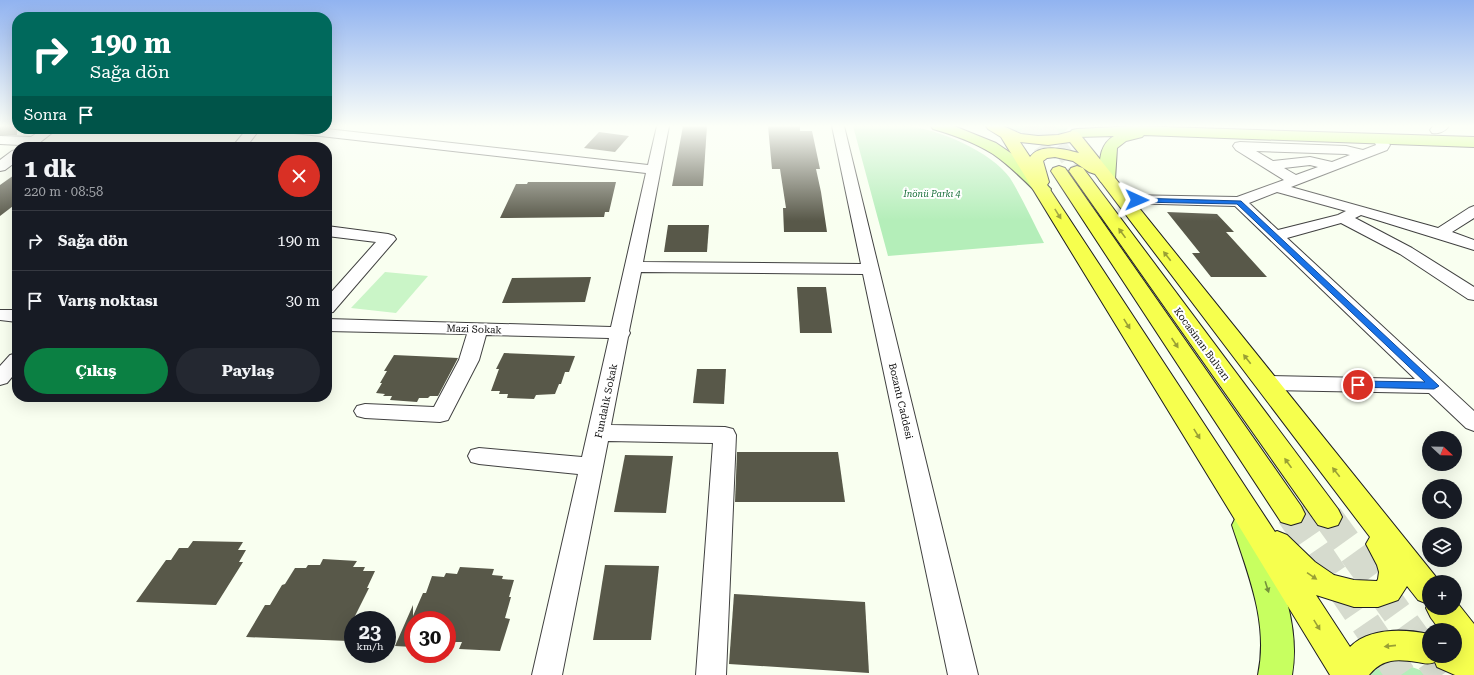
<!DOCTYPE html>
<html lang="tr">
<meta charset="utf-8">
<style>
body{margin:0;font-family:"Roboto Serif",serif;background:#242831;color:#f1f3f6;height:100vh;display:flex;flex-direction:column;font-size:15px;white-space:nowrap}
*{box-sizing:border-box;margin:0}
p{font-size:13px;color:#9ea1a6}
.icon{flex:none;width:22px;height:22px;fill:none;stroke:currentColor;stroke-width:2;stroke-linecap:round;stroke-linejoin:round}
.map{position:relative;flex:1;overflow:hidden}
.drawer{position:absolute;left:12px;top:142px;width:320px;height:260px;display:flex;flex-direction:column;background:#171b24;border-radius:16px;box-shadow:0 4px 16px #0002}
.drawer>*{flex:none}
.top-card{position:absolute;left:12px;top:12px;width:320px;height:122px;border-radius:16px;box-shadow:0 4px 16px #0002;background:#00695c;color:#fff;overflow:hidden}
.needle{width:26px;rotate:112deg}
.fabs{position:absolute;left:1422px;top:431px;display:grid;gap:8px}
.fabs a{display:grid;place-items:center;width:40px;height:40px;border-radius:50%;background:#171b24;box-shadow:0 4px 16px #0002;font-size:20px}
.speed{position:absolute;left:344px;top:611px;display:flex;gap:8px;font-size:20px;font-weight:700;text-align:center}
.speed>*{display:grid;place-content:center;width:52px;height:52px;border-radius:50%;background:#171b24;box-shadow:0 4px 16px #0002;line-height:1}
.speed small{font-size:10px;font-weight:400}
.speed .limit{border:6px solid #d22;background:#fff;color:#111}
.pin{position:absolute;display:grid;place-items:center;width:34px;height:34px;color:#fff;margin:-17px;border:2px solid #fff;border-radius:50%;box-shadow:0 1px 4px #0007}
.me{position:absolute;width:44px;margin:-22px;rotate:91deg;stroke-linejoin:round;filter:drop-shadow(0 0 3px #0008)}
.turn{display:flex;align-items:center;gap:14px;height:84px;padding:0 12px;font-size:18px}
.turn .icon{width:52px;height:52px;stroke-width:2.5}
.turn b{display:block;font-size:28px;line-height:34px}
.then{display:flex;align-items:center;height:38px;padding:0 12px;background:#0003;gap:8px;font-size:15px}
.round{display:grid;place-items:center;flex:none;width:42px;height:42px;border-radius:21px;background:#242831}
.summary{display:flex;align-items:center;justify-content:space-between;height:68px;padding:0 12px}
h1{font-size:24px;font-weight:700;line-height:30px}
.primary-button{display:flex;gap:8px;margin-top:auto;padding:8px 12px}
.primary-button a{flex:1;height:46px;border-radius:24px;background:#0b8043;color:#fff;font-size:16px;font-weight:700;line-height:46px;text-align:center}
.primary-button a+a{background:#242831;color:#f1f3f6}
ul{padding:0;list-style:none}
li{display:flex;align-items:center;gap:12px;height:60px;padding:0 12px;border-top:1px solid #363941}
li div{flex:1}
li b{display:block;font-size:15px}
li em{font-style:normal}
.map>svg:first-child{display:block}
.green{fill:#b4eeb9}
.pitch{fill:#caf5c7}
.building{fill:#585849}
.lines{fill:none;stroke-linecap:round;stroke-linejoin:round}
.highway-tunnel-far1{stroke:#d6dbce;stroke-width:16;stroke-dasharray:16 8;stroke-linecap:butt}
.highway-tunnel{stroke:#d6dbce;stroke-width:30;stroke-dasharray:30 14;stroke-linecap:butt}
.minor-casing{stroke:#414141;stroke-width:2}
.major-casing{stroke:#1f1f1f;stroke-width:2}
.highway-casing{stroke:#1f1f1f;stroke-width:2}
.minor{fill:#fff;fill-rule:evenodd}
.major{fill:#c7ff60;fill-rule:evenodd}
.highway{fill:#f6ff4e;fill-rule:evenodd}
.oneway{fill:#999f34}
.oneway2{fill:#74933b}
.route{fill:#1a73e8;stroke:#114b97}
.labels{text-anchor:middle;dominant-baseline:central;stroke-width:4;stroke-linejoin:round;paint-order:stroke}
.far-park-label{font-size:9px;font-style:italic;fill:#176e38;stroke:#fff}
.street-label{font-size:10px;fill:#0e0e0e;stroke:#fff}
</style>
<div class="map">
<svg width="1474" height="675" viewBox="0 0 1474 675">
<rect width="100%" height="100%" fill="#f9fff0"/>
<g class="green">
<path d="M853,126C871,126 888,125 905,126C937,128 992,152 1010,178C1023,199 1033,222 1044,243L888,256Z"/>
<path d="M1003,126H1069C1062,145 1016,132 1003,126Z"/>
<path d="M1397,665L1412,667L1433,675H1369C1377,667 1385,666 1397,665Z"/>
</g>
<path class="pitch" d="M385,272L428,276L396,313L351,308Z"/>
<g class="building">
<rect x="0" y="126" width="17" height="9"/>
<path d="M683,126H707L703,186H672Z"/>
<path d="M768,126H800V131H812L820,169H816L821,192L827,232H784L783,208H786L780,169H772Z"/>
<path d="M599,132L629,136L615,152L584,148Z"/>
<path d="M17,173V203L0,216V185Z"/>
<path d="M528,182H616L609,212H605L604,217L500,218L516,184H527Z"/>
<path d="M1167,212L1217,214L1234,232H1226L1267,277H1211L1192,253H1200Z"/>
<path d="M668,225H709L707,252H664Z"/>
<path d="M591,277L585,302L502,303L512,278Z"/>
<path d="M797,287H826L832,333H800Z"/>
<path d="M504,353L552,355L575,356L569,372H565L561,384H559L555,394L536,395L534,399L507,398L508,394H499L500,391H491L499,369H496Z"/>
<path d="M394,355L438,357L458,358L438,396H430L428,398H419L417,402L390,400L392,396H383L385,394L376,393L382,383H380L387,371H384Z"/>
<path d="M697,369H726L724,404L693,403Z"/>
<path d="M737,452H838L845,502H735Z"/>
<path d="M625,455L673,456L666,513L614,512Z"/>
<path d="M193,541L243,542L238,550H246L239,562H243L216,605L136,602L166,560H171L179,548H188Z"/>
<path d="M323,559L357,561L353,567H365L363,571H375L367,588H369L353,620V633L349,641L246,637L265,605H270L282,585L285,584L295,568H306L308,565H320Z"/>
<path d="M605,565L659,566L651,640H593Z"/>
<path d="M460,567L494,569L492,575L503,576L502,579L514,580L509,597H511L505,618L510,619L500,651L459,649L462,642H447V620H413V647L395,646L413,605V616L423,593H426L432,576L444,577L446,573L457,574Z"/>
<path d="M734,594L865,602L869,673L729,664Z"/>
</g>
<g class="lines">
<g class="highway-tunnel-far1">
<path d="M1027,126L1047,155"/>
<path d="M1045,126L1077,171"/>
</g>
<g class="highway-tunnel">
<path d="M1291,514L1401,675"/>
<path d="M1328,517L1442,675"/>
</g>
<g class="minor-casing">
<g id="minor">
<path d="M657,126H669L643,262L861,264L832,126H844L978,675H948L863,274L641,272L629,331L630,333L628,337L611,425L725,427L733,429L736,435L726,675H696L713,443L608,441L562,675H532L578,474L479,464L471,462L468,456L471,450L479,448L582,457L609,338L486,335L479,360L448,420L440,422L365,418L357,416L354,411L357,406L365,404L434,407L459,360L467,334L327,331V319L611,327L646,173L294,133L290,132L288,129H327L648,165Z"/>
<path d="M1433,126H1449C1445,132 1438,134 1432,133L1430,130Z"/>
<path d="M43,129H57L34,147H19L21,145L0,144V136L31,137Z"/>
<path d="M247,129H260L246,147H232Z"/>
<path d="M1379,135L1384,136L1390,145L1387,150L1291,187L1438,228L1469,208L1474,206V218L1452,232L1474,240V250L1361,215L1355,218L1412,248L1474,287V300L1468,299L1400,254L1341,223L1287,238L1474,411V431L1466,428L1429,393L1266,390L1259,388L1256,383L1259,378L1266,376L1415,379L1235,206L1123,203L1118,202L1116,199L1118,196L1123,195L1237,197L1284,180L1236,150L1233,146L1235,143L1240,142L1346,146L1363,150L1376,145L1373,139L1374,136ZM1256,151L1346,154L1350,155L1332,162L1310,157L1273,161ZM1310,165L1318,167L1296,175L1284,168ZM1277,192L1346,211L1338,215L1278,230L1249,203Z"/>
<path d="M17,150V161L5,170L0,171V160L12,151Z"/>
<path d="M327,226L388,234L394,236L396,239L333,312L327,313V297L376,242L327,236Z"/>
<path d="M0,310H17V322L0,320Z"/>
<path d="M17,353V371L7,383L0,385V366L10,355Z"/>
</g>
</g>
<g class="major-casing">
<g id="major">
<path d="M931,126H954L996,143L1021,160L1051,189L1049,193L1043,194L1037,193C1023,179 1009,165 993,154C974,142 954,135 933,129Z"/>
<path d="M1135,126L1474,137V147L1144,135L1142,137L1126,141L1117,148L1115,179L1113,182L1107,184L1101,182L1099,179C1100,163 1098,145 1114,136L1077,137L1072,136L1070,133L1072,130L1077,129Z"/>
<path d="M1246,514L1256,517L1260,525C1278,573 1301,623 1292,675H1258C1269,623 1248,574 1232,525L1236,517Z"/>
</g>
</g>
<g class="highway-casing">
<g id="highway">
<path d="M986,126H1003L1021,134L1038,136L1058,135L1073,131L1078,132L1440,582H1429V608H1455V600L1474,624V675H1455L1437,667L1435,662C1428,665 1424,663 1417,662C1397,659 1383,658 1369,675H1330L1001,137L988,129ZM1020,142L1048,145L1070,142L1079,153C1064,149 1040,143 1030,157ZM1055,157L1073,161L1089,172L1095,174L1370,537L1366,544L1377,565L1379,572L1378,579L1377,581L1354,580L1334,575L1315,562L1287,535L1277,531L1275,532L1047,185L1049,182L1043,161L1047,158ZM1407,586L1418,600L1428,604L1426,608L1431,618L1440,630H1455V656H1429V634C1405,629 1369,627 1350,647L1316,595L1354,607H1378L1398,600Z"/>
<path d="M1059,166L1065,168L1301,506L1305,514L1301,522L1291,525L1281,522L1051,171L1053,168Z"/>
<path d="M1077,166L1083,168L1338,509L1342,517L1338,525L1328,528L1318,525L1069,171L1071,168Z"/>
</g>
</g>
<use href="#minor" class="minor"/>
<use href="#major" class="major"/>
<use href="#highway" class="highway"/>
</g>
<defs><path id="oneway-solid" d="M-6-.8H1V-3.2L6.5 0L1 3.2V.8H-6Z"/></defs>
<g class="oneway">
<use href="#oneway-solid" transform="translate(1058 214) rotate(58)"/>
<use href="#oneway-solid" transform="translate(1122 233) rotate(-126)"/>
<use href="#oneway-solid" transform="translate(1167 256) rotate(-128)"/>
<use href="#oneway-solid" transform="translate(1127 324) rotate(58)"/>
<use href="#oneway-solid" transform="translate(1175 343) rotate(56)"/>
<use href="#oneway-solid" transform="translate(1247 359) rotate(-128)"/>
<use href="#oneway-solid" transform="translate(1197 434) rotate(58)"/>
<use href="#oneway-solid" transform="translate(1288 463) rotate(-126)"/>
<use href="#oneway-solid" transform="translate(1336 472) rotate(-128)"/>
<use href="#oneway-solid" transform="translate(1312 576) rotate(34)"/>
<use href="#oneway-solid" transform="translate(1317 625) rotate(58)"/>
<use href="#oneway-solid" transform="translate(1390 646) rotate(174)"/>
</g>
<use class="oneway2" href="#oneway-solid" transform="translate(1267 587) rotate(72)"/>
<linearGradient id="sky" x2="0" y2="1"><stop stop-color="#91b3f0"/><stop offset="0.57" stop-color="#fcfff8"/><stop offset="1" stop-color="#fcfff8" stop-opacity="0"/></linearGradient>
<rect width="1474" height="221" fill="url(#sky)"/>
<path class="route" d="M1135,198L1241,201L1439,386L1434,389L1354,387L1353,385L1354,382L1358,381L1425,382L1237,204L1137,202L1134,200Z"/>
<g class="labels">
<g class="far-park-label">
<text x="932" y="194">İnönü Parkı 4</text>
</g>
<g class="street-label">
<text transform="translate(474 329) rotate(2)">Mazi Sokak</text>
<text transform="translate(1202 344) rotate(54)">Kocasinan Bulvarı</text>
<text transform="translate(606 401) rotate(-78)">Fundalık Sokak</text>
<text transform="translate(901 401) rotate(77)">Bozantı Caddesi</text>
</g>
</g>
</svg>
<div class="fabs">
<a><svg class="needle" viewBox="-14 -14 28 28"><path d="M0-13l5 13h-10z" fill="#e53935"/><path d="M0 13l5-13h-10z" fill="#9ea1a6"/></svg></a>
<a><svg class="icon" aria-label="search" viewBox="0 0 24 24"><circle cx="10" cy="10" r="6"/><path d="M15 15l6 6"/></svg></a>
<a><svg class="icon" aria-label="layers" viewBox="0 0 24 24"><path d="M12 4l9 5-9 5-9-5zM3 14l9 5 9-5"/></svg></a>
<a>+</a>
<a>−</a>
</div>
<div class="speed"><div>23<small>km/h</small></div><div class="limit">30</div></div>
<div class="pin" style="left:1358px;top:385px;background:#d93025"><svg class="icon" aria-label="arrive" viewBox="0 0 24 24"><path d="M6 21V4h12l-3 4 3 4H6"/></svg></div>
<svg class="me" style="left:1137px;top:200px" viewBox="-20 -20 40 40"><path d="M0-17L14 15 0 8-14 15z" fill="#1a73e8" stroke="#fff" stroke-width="4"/></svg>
<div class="top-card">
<div class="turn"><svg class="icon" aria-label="right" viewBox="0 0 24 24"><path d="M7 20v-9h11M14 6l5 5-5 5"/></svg><div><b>190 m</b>Sağa dön</div></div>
<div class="then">Sonra<svg class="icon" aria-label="arrive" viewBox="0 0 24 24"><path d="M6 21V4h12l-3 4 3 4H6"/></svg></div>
</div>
<section class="drawer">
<div class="summary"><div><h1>1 dk</h1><p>220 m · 08:58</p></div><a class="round" style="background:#d93025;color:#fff"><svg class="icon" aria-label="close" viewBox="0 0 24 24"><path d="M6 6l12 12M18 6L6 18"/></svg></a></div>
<ul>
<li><svg class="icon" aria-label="right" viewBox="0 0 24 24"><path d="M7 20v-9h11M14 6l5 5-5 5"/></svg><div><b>Sağa dön</b></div><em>190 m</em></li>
<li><svg class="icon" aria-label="arrive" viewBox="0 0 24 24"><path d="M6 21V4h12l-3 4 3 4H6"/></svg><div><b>Varış noktası</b></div><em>30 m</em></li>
</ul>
<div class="primary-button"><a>Çıkış</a><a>Paylaş</a></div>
</section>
</div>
